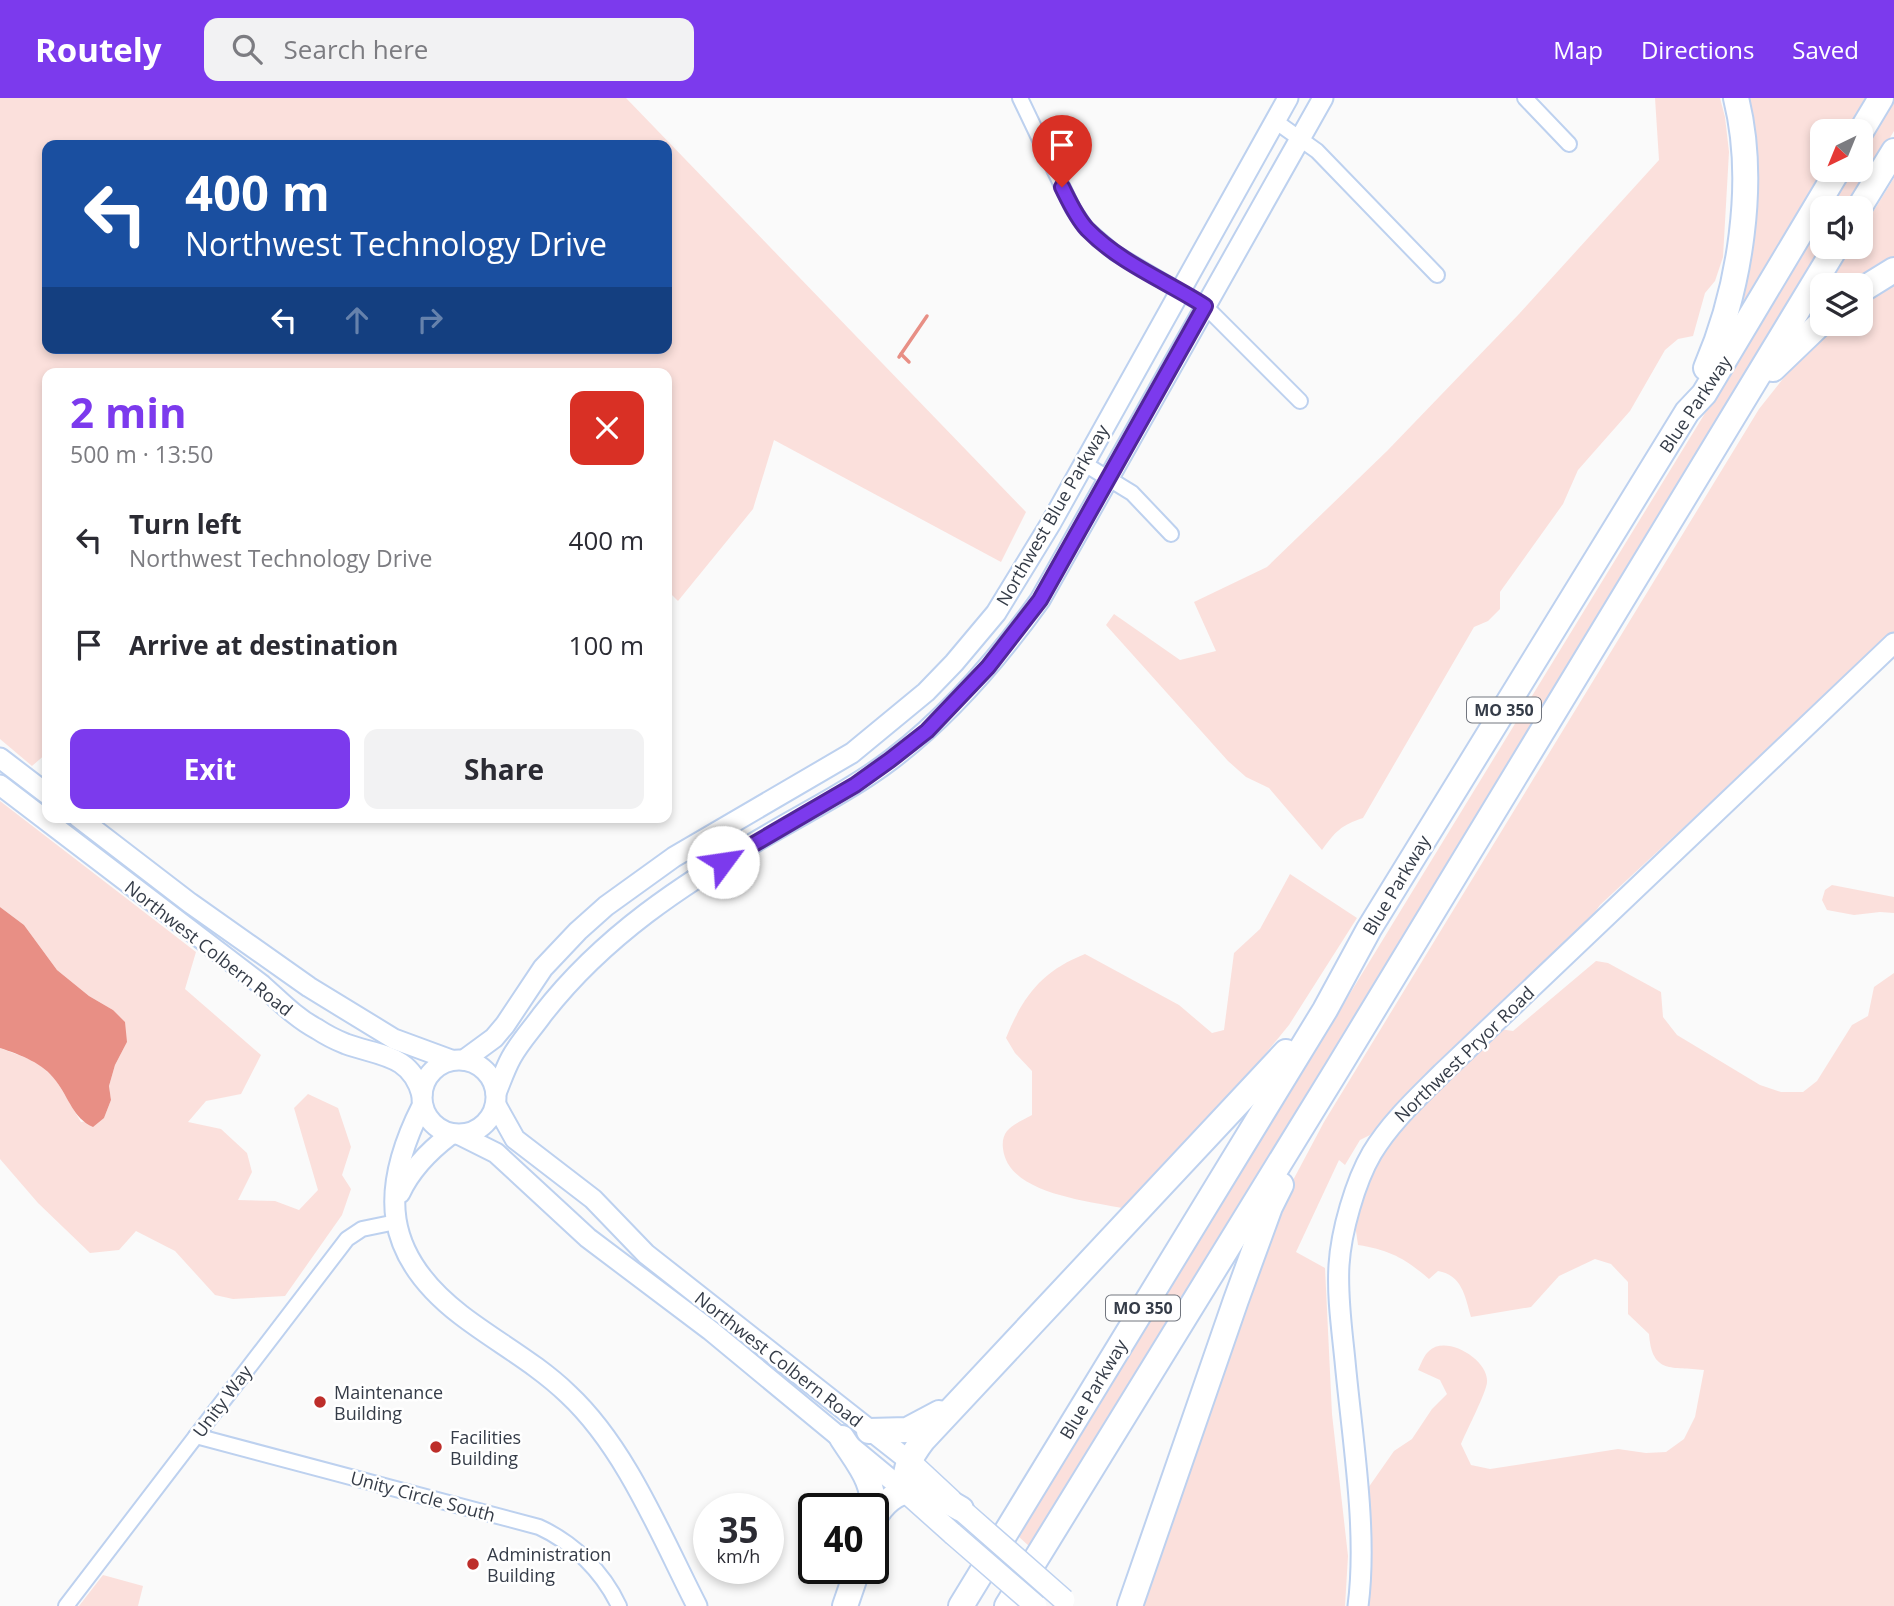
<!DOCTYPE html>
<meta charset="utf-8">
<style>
body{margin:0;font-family:"Open Sans",sans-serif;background:#f2f2f3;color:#2b2b33;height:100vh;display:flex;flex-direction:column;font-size:26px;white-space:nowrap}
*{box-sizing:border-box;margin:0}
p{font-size:23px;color:#7c7c81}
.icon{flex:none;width:38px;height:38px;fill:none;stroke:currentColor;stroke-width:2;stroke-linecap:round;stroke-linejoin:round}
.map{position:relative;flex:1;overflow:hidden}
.drawer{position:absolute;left:42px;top:270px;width:630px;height:455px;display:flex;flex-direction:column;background:#fff;border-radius:14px;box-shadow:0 4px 10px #0003}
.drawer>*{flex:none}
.hud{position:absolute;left:42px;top:42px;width:630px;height:214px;border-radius:14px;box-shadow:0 4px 10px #0003;background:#1a4fa0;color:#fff;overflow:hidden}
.needle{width:46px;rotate:223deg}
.controls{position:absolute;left:1810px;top:21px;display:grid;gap:14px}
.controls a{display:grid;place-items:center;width:63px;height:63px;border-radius:14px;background:#fff;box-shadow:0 4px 10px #0003;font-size:35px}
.speed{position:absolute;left:693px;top:1395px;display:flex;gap:14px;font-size:35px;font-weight:700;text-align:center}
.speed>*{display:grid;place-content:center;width:91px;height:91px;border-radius:50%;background:#fff;box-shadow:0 4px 10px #0003;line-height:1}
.speed small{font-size:18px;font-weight:400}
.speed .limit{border:4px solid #111;border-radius:10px;background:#fff;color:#111}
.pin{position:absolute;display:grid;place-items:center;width:60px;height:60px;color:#fff;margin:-72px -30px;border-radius:50% 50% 50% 0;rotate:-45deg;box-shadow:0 0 7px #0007}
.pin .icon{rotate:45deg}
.me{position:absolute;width:77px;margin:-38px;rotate:59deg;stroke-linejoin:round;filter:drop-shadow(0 0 5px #0008)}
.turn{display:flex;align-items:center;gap:24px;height:147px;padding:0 28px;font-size:32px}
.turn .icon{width:91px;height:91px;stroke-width:2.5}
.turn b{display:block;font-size:49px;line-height:60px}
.lanes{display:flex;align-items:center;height:66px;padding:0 28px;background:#0003;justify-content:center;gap:35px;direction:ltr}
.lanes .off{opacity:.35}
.round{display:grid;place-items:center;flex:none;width:74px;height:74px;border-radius:14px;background:#f2f2f3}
.overview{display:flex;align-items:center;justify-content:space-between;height:119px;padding:0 28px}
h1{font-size:42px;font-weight:700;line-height:52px;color:#7c3aed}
.primary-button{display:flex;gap:14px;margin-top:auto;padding:14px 28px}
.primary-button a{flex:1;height:80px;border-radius:14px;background:#7c3aed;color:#fff;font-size:28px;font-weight:700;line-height:80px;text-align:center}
.primary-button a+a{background:#f2f2f3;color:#2b2b33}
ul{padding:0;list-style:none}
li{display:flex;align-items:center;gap:21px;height:105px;padding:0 28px}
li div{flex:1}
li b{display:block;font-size:26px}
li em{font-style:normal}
header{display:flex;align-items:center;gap:42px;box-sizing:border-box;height:98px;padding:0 35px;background:#7c3aed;color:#fff}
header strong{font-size:33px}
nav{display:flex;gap:38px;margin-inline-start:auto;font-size:24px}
.search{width:490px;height:63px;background:#f2f2f3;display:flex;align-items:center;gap:18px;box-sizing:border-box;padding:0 24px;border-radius:14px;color:#7c7c81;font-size:26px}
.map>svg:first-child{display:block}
.green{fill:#fbe0dc;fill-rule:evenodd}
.water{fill:#e88f85}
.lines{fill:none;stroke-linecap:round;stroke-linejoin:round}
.stream{stroke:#e88f85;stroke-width:3.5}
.street-casing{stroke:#bdd1ef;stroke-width:18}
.secondary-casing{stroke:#bdd1ef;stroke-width:23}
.primary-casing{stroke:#bdd1ef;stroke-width:24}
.highway-casing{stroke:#bdd1ef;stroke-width:28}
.street{stroke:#fff;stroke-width:14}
.secondary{stroke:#fff;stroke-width:19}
.primary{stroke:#fff;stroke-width:21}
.highway{stroke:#fff;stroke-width:24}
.primary-bridge-casing{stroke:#bdd1ef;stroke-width:24;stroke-linecap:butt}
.primary-bridge{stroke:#fff;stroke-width:21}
.route-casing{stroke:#51269a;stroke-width:18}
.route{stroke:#7c3aed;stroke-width:12}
.poi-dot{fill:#bd2e2a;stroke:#fff;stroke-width:2.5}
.labels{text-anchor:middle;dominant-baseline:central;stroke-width:5;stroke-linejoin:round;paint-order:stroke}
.shield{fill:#fff;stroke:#72767f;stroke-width:2}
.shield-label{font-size:16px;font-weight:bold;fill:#353c48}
.street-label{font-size:18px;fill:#353c48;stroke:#fff}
.poi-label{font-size:18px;fill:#353c48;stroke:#fff;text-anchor:start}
</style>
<header>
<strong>Routely</strong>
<div class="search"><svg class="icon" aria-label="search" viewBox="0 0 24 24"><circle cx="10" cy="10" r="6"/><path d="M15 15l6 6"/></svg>Search here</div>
<nav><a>Map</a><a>Directions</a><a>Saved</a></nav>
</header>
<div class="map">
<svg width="1894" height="1508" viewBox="0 0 1894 1508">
<rect width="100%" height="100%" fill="#fafafa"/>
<g class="green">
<path d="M0,0H626L1026,414L1001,464L774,342L753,411L678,503L667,492V275H47V655L32,668L0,641ZM47,47H667V250H47Z"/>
<path d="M1655,0H1720L1725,19L1729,54L1723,159L1715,183L1705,195L1693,238L1678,241L1665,252L1630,313L1578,372L1563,406L1500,494V511L1488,523L1474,529L1363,720C1341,727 1335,734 1322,752L1269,690L1246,679L1228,663L1106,527L1114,516L1180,562L1216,553L1194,504L1267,469L1387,353L1519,216L1659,62Z"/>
<path d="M1745,0H1868L1848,33H1822V72H1825L1735,222Z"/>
<path d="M1894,4V33L1847,110H1830L1853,72H1860V60Z"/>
<path d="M1894,80V167L1860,187H1829L1852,149H1860V135Z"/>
<path d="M1822,124V149H1824L1030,1449L1018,1438Z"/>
<path d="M1894,183V534L1600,807L1592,818L1588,831L1452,952L1391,1013L1370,1037L1360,1042L1345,1067L1339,1062L1296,1154L1325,1170L1332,1316L1348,1458L1345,1508H1139L1233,1235L1291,1086L1324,1024L1759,311L1793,268L1834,226H1860V205Z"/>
<path d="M0,703L196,854L185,891L261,957L241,996L206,1003L188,1024L221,1031L247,1055L252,1074L238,1102L275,1103L299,1112L318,1092L294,1010L308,996L338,1010L351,1049L342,1077L351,1091L342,1117L285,1198L233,1201L215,1197L175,1153L136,1133L119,1152L90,1155L38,1105L0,1061V950L37,964L56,982L81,1024L104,1020L111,1002L109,988L115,967L127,944L113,912L89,898L57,872L24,827L0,809Z"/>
<path d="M1290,776L1357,820L1289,927L1253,971L1122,1110C1089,1103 1014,1096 1004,1056C998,1031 1014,1027 1032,1017V973L1015,955L1006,940C1023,898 1042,873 1085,856L1179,907L1212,935L1224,932L1234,855L1260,831Z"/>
<path d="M1832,787L1894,799V815L1880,814L1854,817L1827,812L1822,802L1825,792Z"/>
<path d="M1596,863L1608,865L1661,894L1663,919L1677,937L1760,987L1781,994H1803L1817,983L1852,927L1868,918L1874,889L1894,875V1508H1365L1366,1393L1394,1353L1412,1341L1432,1311L1447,1296L1440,1282L1418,1272C1421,1266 1424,1257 1429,1253C1446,1236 1489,1262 1487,1284C1487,1293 1466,1334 1461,1346L1471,1367L1490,1371L1618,1351L1646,1355L1666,1354L1684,1341L1695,1319L1704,1272C1672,1268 1652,1277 1649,1236L1628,1216V1184L1611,1166L1595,1161L1559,1178L1531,1209L1471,1219C1465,1198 1462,1177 1438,1173L1429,1181C1405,1160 1389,1152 1358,1147L1355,1126L1369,1084L1388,1047L1405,1025L1500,931L1513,933Z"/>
<path d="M103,1477L143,1488L138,1508H79Z"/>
</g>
<path class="water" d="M0,809L24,827L57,872L89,898L113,912L125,924L127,944L115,967L109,988L111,1002L104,1020L93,1029C73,1020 69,1000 56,983C43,965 21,957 0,950Z"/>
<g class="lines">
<g class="stream">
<path d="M901,256L909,264"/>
<path d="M899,259L927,218"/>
</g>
<g class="street-casing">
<g id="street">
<path d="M1020,0L1073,111L1086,130L1115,155L1205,208L1300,303"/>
<path d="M1525,0L1569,46"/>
<path d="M1275,23L1317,53L1437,177"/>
<path d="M1083,365L1132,395L1171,436"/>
<path d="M196,1338L539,1429C574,1445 603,1474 619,1508"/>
<path d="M66,1508L347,1141L362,1131L396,1124"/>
</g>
</g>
<g class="secondary-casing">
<g id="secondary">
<path d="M0,660L47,696"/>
<path d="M0,687L262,887C280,903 296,920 317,931C326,937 336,942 346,946C379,958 411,956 422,997"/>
<path d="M78,719L190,805L309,889L394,941L451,962"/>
<circle cx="459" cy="999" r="37"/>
<path d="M464,962L494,940L505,927L543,870L578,833L606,808L674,759L852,655L926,594L954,565L996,515L1051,425L1288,0"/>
<path d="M496,995C501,983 505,971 511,960C519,945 532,931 542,917C603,838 684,785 769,736C810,712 854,690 892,661C950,617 997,562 1040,502L1323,0"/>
<path d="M496,1007L515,1041L593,1101L646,1156L908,1362"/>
<path d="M422,1008C379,1093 383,1157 461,1217C496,1244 536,1265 568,1296C626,1350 661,1438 697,1508"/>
<path d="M460,1037L496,1055L588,1140L710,1232L906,1394"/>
<path d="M400,1095C411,1071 429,1053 450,1037"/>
<path d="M1358,1508C1368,1433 1352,1339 1345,1263C1342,1232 1337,1199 1339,1167C1341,1134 1355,1084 1372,1055C1390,1025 1417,1000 1442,975L1894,545"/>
</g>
</g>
<g class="primary-casing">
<g id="primary">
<path d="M908,1362L951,1402"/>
<path d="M906,1394L953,1436"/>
</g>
</g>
<g class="highway-casing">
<g id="highway">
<path d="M1860,35L1881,0"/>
<path d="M1859,110L1894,53"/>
<path d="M1860,193L1894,172"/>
<path d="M1706,270C1740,191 1757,84 1736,0"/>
<path d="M1773,271L1822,224"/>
<path d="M869,1333L907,1332L939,1315"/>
<path d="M842,1340C860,1368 876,1384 873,1419"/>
<path d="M906,1394C903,1372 910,1359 923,1342L1286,954"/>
<path d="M873,1422C898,1380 925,1390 961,1411"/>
<path d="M845,1508L858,1470"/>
<path d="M961,1508L1325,912L1369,831L1687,314L1704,296L1838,72"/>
<path d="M1007,1508L1338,970L1836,149"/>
<path d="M1130,1508L1236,1202L1270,1109L1281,1087"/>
</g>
</g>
<use href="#street" class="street"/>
<use href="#secondary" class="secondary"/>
<use href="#primary" class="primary"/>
<use href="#highway" class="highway"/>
<g class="primary-bridge-casing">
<g id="primary-bridge">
<path d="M965,1415L1064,1502"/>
<path d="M953,1436L1036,1508"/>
</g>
</g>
<use href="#primary-bridge" class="primary-bridge"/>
</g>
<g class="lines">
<g class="route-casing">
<path id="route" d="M723,764L855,687L890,662L927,633L988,569L1040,502L1205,208C1166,183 1120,165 1087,131C1076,119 1069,103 1062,89"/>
</g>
<use href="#route" class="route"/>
</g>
<g class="poi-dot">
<circle cx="320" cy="1304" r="7"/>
<circle cx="436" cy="1349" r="7"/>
<circle cx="473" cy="1466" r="7"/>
</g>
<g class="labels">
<g class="shield">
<rect x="1467" y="599.5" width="74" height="25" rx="5"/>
<rect x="1106" y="1197.5" width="74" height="25" rx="5"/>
</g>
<g class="shield-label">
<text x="1504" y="612">MO 350</text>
<text x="1143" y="1210">MO 350</text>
</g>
<g class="street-label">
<text transform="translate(1695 306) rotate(-56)">Blue Parkway</text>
<text transform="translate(1052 417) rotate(-60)">Northwest Blue Parkway</text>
<text transform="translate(1396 787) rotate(-59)">Blue Parkway</text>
<text transform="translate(209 850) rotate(38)">Northwest Colbern Road</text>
<text transform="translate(1464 956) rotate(-44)">Northwest Pryor Road</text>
<text transform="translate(779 1261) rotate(38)">Northwest Colbern Road</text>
<text transform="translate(1093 1291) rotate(-59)">Blue Parkway</text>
<text transform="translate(222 1303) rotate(-53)">Unity Way</text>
<text transform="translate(423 1398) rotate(15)">Unity Circle South</text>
</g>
<g class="poi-label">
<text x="334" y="1294">Maintenance<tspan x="334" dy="21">Building</tspan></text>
<text x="450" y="1339">Facilities<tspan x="450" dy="21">Building</tspan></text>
<text x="487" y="1456">Administration<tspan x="487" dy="21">Building</tspan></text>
</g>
</g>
</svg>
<div class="controls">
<a><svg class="needle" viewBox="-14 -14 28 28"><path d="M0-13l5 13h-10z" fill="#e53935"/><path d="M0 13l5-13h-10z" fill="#7c7c81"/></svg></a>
<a><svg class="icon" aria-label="sound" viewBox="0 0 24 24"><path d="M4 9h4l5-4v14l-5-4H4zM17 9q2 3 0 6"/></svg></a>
<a><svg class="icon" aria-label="layers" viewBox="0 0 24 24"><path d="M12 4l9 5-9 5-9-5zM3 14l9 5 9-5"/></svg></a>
</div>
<div class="speed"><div>35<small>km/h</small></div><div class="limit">40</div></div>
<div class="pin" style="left:1062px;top:89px;background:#d93025"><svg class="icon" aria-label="arrive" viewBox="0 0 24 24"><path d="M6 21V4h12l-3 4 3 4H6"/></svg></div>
<svg class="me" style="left:723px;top:764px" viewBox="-20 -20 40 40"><circle r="19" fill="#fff"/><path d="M0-13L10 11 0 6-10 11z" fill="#7c3aed"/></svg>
<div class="hud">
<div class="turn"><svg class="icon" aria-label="left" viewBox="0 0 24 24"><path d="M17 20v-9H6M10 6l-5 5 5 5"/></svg><div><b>400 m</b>Northwest Technology Drive</div></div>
<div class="lanes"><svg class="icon" aria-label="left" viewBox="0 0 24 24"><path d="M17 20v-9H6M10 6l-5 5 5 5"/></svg><svg class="icon off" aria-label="ahead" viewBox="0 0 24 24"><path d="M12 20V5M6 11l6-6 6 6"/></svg><svg class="icon off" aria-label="right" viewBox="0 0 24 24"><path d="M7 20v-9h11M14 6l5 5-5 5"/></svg></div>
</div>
<section class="drawer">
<div class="overview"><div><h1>2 min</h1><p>500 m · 13:50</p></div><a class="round" style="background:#d93025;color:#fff"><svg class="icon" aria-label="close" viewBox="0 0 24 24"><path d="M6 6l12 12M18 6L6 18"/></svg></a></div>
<ul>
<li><svg class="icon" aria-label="left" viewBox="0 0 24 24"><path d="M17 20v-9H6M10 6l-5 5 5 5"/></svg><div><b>Turn left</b><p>Northwest Technology Drive</p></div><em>400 m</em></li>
<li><svg class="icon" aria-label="arrive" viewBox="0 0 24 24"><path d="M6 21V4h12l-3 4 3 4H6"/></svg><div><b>Arrive at destination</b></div><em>100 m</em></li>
</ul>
<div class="primary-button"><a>Exit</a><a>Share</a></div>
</section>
</div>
